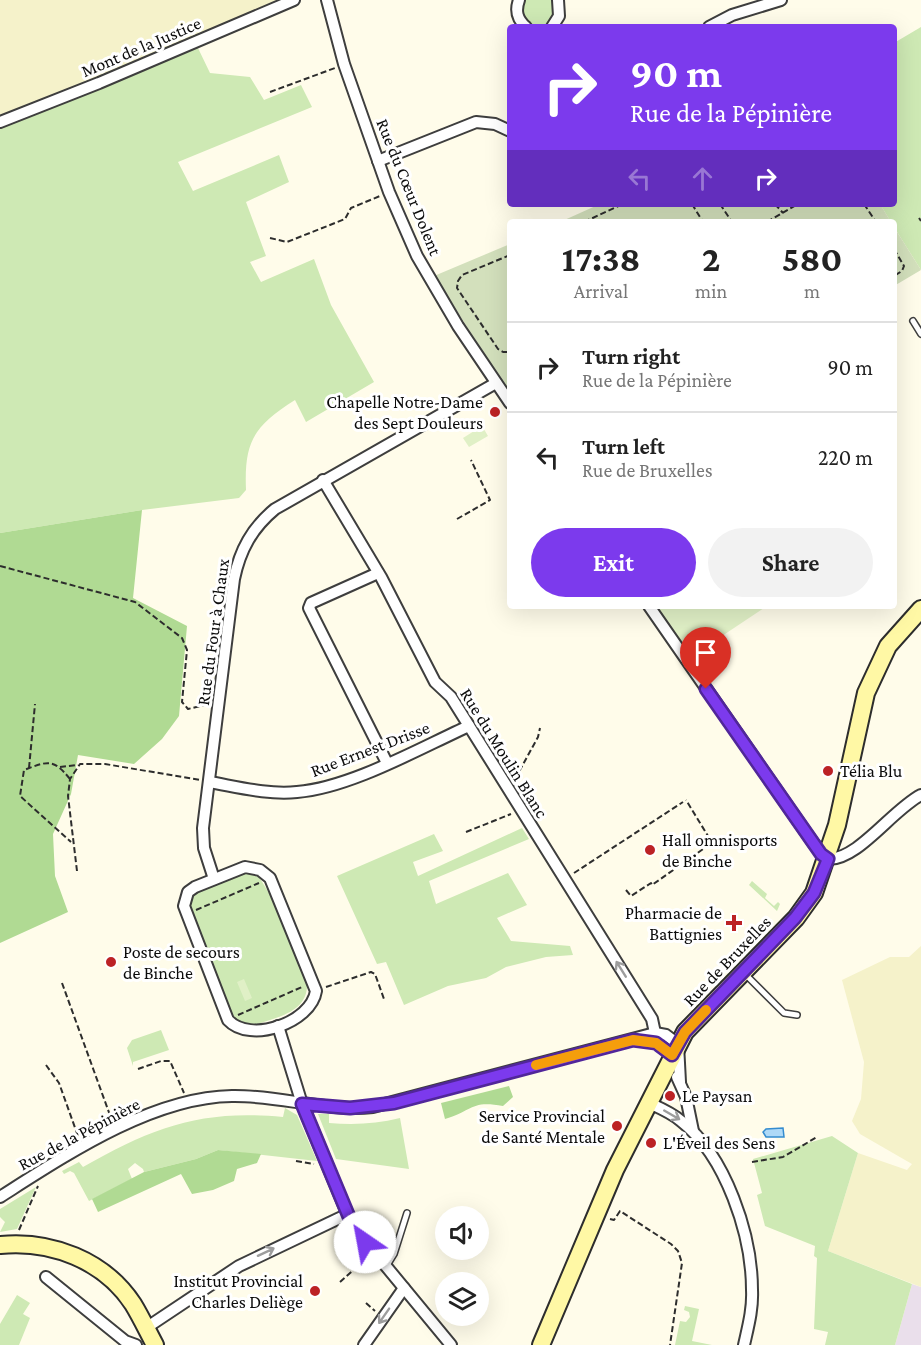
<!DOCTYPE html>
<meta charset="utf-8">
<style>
body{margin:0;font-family:"Crimson Pro",serif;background:#f2f2f2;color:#222;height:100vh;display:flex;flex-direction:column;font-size:22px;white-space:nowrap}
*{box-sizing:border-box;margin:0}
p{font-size:20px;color:#767676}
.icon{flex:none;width:33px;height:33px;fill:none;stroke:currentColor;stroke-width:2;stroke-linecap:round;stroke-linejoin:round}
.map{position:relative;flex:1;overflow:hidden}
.details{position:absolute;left:507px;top:219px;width:390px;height:390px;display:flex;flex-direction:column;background:#fff;border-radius:6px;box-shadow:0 6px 24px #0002}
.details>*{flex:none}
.guide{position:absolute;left:507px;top:24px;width:390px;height:183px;border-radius:6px;box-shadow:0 6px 24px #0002;background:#7c3aed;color:#fff;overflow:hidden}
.buttons{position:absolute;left:435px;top:1206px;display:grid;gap:12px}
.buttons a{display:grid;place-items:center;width:54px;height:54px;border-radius:50%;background:#fff;box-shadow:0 6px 24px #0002;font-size:30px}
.pin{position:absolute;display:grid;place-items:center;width:51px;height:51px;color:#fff;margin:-62px -26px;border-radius:50% 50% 50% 0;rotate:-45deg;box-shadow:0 0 6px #0007}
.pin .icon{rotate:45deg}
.me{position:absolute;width:66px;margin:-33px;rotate:327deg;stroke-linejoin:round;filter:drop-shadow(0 0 4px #0008)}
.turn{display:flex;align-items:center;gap:21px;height:126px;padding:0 24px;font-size:27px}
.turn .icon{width:78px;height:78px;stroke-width:2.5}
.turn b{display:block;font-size:42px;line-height:51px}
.lanes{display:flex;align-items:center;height:57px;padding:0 24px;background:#0003;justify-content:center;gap:30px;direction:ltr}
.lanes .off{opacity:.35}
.eta{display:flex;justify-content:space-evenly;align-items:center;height:102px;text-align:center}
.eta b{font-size:36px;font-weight:700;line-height:42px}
.button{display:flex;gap:12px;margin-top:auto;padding:12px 24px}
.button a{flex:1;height:69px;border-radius:36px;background:#7c3aed;color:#fff;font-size:24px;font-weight:700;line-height:69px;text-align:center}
.button a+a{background:#f2f2f2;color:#222}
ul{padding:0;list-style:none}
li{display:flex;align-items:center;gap:18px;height:90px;padding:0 24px;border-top:2px solid #e0e0e0}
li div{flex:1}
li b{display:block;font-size:22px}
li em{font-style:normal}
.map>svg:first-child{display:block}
.industrial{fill:#eadfeb}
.farmland{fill:#f5f2ca}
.green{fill:#cee9b4}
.forest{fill:#b0da93}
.cemetery{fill:#d3e0bc}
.pitch{fill:#e0f0c6}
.water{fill:#aed9f7;stroke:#348ccf;stroke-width:1.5}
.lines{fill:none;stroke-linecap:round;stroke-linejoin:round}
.service-casing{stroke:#3e3e3e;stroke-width:8}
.minor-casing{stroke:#3e3e3e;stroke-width:14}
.secondary-casing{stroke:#2d2d2d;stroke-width:20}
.path{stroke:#2d2d2d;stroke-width:2;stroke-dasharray:6 3;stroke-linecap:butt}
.service{stroke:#fff;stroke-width:5}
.minor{stroke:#fff;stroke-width:10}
.secondary{stroke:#fff8a5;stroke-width:16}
.oneway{stroke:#9d9d9d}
.route-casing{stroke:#51269a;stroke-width:15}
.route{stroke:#7c3aed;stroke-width:10}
.slow{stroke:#f59e0b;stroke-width:10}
.poi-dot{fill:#bc2225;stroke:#fff;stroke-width:2}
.labels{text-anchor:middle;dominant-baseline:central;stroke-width:6;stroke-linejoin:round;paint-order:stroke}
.street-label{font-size:18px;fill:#0b0b0b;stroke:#fff}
.poi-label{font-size:18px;fill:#0b0b0b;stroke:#fff;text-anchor:start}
</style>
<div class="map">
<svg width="921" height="1345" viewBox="0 0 921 1345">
<rect width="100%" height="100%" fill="#fffcea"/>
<path class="industrial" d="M912,1284L921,1287V1345H895Z"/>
<g class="farmland">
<path d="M0,0H283L0,117Z"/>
<path d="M921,946V1287L828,1251L858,1153L907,1170L912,1164L860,1134L852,1121L861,1099L864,1062L842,980L890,957H909Z"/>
</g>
<g class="green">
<path d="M524,0H553L557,11L547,26H530L522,17Z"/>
<path d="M921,27V270L894,227V222H891L880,204H894V43Z"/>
<path d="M197,46L210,73L250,77L264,100L301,85L312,107L178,162L193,191L279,155L289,182L246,202L266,256L250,262L261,282L314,259L331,305L374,382L306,422L295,400C254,426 244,441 246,490L239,498L142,510L0,533V125Z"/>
<path d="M522,828L529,839L429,881L436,904L508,873L527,905L497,918L511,941L570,946L573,955L546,957L506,967L486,978L448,986L404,1005L386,962L377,964L337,876L434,834L443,851L413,862L418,876Z"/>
<path d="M250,873L259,877L269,893L307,982C309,1013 276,1017 252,1026L237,1021L233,1015L190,915C189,909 189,901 193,896C199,888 232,878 242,874Z"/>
<path d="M752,881L767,894L765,898L774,906L778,902L780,904L777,911L749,885Z"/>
<path d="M161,1030L169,1050L133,1062V1066L127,1048L132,1040Z"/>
<path d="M285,1108L297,1115L317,1161L218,1150L196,1159L144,1172L143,1169L135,1163L128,1169L132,1179L89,1201L74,1173L70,1171L64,1174L62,1171L79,1162L83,1167C153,1127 202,1109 283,1117Z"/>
<path d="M318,1114H329V1123C354,1125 376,1124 400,1118L409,1169L336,1159Z"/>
<path d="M832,1136L858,1153L828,1251L912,1284L895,1345H825L828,1332L814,1329L817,1258L814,1256L815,1246L765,1226L757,1195L762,1193L753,1159Z"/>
<path d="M36,1187L17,1229L0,1232L5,1222L0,1217V1209Z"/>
<path d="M17,1295L30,1303L23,1314L30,1318L19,1345H0V1324Z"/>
<path d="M685,1306L699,1309L692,1341L712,1345H675L680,1321L686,1322L690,1317L689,1312L684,1310Z"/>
</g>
<g class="forest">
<path d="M142,510L133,598L187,626L179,716L162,739L134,764L78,755L71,794L53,834L55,876L68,912L0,943V533Z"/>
<path d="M509,1086L513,1097L503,1106C470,1100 473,1111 445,1119L441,1103Z"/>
<path d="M218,1150L261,1154L257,1163L237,1169L234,1181L213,1190L192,1194L181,1174L98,1212L92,1199L144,1172L196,1159Z"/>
</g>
<g class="cemetery">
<path d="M600,204H880L891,222H560Z"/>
<path d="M894,227L921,270L894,286Z"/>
<path d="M510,244V393L434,276Z"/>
</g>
<g class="pitch">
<path d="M482,426L488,436L469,447L463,438Z"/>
<path d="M656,606H767L710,644L700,645L688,653Z"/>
<path d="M244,979L252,998L245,1001L237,982Z"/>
</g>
<path class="water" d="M783,1128L784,1137H766L763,1132L766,1129Z"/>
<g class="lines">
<g class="service-casing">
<g id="service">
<path d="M913,321L921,334"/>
<path d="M744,973L784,1013L797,1015"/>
<path d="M386,1267L394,1254L407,1213"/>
</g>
</g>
<g class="minor-casing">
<g id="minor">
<path d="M327,0L344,64L389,192L417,256L458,326L510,403"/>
<path d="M519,0C515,11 517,19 526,27"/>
<path d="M552,27L559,16L558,0"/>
<path d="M709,27L732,15L781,0"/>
<path d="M0,122L99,83L294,0"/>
<path d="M378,161L476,122L495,124L510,131"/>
<path d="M323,480L381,577L435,682L451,697L652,1019L655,1033L653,1039"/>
<path d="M378,573L311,603L309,608L387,763"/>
<path d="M649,606L814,844L828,859C858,860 892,810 921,795"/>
<path d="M209,782C238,787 268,795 297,792C350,788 420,748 469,726"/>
<path d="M245,867L260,870L270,878L316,991C311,1023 250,1044 228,1020L184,906L188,892L195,887Z"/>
<path d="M214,879L204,848L203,828L234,579C240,550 252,528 275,509L496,383"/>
<path d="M278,1026L302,1104L352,1225L451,1345"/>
<path d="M645,1041L656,1043L672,1055"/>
<path d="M677,1077L686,1097L693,1131"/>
<path d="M649,1103C660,1108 672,1113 681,1121C726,1156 752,1235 752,1290C753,1309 748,1327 744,1345"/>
<path d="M0,1197C66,1155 152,1097 232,1096C279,1095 326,1112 373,1107L655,1033L666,1035L678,1044L680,1082"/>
<path d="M46,1277L125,1341L136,1345"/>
<path d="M146,1328L239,1266L348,1214"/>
<path d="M364,1345L404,1288"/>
</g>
</g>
<g class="secondary-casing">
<g id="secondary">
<path d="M0,1245C51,1240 104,1260 133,1304C141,1317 148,1332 155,1345"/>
<path d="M541,1345L615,1170L685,1032L796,918L814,893L837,825L866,693L888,646L921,609"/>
</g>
</g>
<g class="path">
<path d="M270,92L335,68"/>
<path d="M692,204L703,222"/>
<path d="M720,204L732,222"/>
<path d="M775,204L783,213"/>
<path d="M864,204L876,222"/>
<path d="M919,218L921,221"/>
<path d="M584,222L623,204"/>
<path d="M767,222L798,204"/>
<path d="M270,238L287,242L345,219L351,208L380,196"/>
<path d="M894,249L904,266L902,271L894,276"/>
<path d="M510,255L462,275L458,281L457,288L498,349L503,352H510"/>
<path d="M457,519L490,500L471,460"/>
<path d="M0,566L135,602L182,638L187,650L182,702L188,709L209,704"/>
<path d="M60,767L78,765"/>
<path d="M29,768L35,704"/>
<path d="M70,779C53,758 48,761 24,770L20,796L71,842"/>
<path d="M515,779L538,737L540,728"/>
<path d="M466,832L511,814"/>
<path d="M77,871L68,796L70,779L80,764H105L200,780"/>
<path d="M574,873L683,802"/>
<path d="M626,890L631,896L651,883L652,885L706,847L708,836L686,800"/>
<path d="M196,910L259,883"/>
<path d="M62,983L111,1118"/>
<path d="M326,987L371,972L375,974L384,999"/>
<path d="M238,1015L302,987"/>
<path d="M46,1065L59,1083L78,1136"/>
<path d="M138,1069L161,1061H170L184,1093"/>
<path d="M296,1161L314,1164"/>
<path d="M752,1162L783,1157L817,1137"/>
<path d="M610,1219L614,1220L620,1211L671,1244L678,1251L682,1263L670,1345"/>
<path d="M19,1230L38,1186"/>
<path d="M338,1239L344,1234"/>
<path d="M340,1282L367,1258"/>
<path d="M366,1303L375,1311"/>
</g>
<use href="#service" class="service"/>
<use href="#minor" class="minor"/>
<use href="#secondary" class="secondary"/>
</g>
<defs><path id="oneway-shaft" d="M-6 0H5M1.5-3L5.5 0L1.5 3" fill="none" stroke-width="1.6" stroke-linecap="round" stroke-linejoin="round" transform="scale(1.5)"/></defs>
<g class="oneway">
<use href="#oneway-shaft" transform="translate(621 969) rotate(-122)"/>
<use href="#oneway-shaft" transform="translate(672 1115) rotate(30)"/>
<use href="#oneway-shaft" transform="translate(266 1252) rotate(-25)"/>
<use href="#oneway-shaft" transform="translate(384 1316) rotate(125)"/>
</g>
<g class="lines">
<g class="route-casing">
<path id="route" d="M365,1242L352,1224L302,1104L350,1108L394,1103L633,1040L656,1043L672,1055L685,1032L795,918L814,893L828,859L821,854L706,689"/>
</g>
<use href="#route" class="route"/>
<path class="slow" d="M536,1065L633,1040L656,1043L672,1055L685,1032L706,1010"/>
</g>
<g class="poi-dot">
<circle cx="495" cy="412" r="6"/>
<circle cx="828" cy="771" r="6"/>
<circle cx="650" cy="850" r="6"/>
<path d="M731 914h6v6h6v6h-6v6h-6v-6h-6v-6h6z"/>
<circle cx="111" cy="962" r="6"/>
<circle cx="670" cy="1096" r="6"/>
<circle cx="617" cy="1126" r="6"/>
<circle cx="651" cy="1143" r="6"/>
<circle cx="315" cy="1291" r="6"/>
</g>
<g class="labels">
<g class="street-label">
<text transform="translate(141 47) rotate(-23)">Mont de la Justice</text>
<text transform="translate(409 187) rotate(68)">Rue du Cœur Dolent</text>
<text transform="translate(213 632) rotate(-82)">Rue du Four à Chaux</text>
<text transform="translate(370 749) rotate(-21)">Rue Ernest Drisse</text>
<text transform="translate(504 753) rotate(58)">Rue du Moulin Blanc</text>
<text transform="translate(727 961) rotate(-46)">Rue de Bruxelles</text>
<text transform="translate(79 1134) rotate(-28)">Rue de la Pépinière</text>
</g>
<g class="poi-label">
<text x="483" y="402" text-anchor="end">Chapelle Notre-Dame<tspan x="483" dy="21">des Sept Douleurs</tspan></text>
<text x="840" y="771">Télia Blu</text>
<text x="662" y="840">Hall omnisports<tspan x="662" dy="21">de Binche</tspan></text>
<text x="722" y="913" text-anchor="end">Pharmacie de<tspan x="722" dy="21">Battignies</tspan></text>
<text x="123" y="952">Poste de secours<tspan x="123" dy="21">de Binche</tspan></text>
<text x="682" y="1096">Le Paysan</text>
<text x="605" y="1116" text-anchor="end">Service Provincial<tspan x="605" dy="21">de Santé Mentale</tspan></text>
<text x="663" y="1143">L'Éveil des Sens</text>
<text x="303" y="1281" text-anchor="end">Institut Provincial<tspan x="303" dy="21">Charles Deliège</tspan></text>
</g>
</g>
</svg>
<div class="buttons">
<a><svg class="icon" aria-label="sound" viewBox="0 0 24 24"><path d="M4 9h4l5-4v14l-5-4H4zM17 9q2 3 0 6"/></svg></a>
<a><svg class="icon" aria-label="layers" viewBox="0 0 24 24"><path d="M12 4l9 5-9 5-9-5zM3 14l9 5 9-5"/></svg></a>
</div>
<div class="pin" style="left:706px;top:689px;background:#d93025"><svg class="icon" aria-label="arrive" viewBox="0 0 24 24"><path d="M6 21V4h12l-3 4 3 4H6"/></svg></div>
<svg class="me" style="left:365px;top:1242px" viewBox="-20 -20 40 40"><circle r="19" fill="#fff"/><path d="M0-13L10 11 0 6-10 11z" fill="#7c3aed"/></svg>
<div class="guide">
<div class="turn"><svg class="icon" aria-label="right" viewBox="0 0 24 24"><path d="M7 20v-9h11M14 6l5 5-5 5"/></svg><div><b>90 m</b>Rue de la Pépinière</div></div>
<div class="lanes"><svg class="icon off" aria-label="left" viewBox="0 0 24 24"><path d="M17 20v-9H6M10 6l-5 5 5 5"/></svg><svg class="icon off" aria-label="ahead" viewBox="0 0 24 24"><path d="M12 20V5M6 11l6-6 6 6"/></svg><svg class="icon" aria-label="right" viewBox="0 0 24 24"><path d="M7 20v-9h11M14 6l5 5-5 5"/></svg></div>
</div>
<section class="details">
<div class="eta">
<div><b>17:38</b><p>Arrival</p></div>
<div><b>2</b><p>min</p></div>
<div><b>580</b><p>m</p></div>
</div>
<ul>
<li><svg class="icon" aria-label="right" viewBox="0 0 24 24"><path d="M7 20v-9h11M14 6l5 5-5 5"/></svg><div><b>Turn right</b><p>Rue de la Pépinière</p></div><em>90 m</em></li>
<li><svg class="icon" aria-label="left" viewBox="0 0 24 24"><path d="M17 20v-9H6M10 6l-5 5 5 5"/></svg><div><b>Turn left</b><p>Rue de Bruxelles</p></div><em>220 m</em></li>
</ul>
<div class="button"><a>Exit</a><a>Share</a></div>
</section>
</div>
